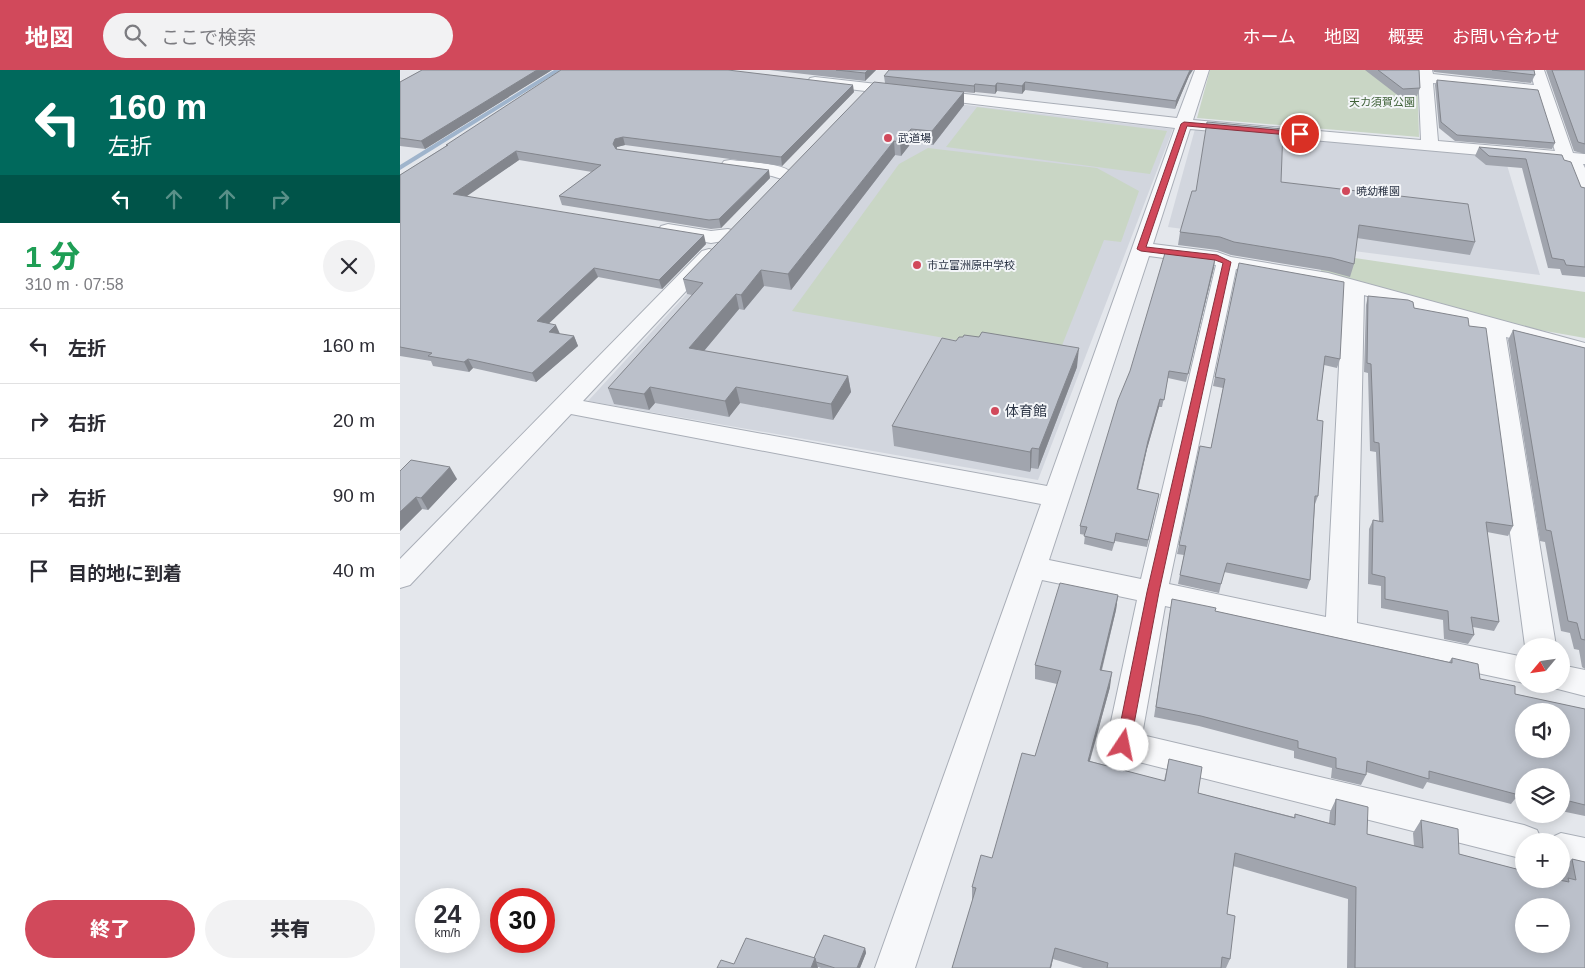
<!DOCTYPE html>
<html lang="ja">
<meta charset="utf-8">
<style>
body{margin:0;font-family:Helvetica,"Noto Sans JP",sans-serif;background:#f2f2f3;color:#2b2b33;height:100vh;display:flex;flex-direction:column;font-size:19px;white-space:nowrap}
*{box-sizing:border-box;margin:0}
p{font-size:16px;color:#7c7c81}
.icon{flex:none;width:28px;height:28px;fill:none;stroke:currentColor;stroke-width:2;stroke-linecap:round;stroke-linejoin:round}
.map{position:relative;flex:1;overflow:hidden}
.panel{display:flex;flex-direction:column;background:#fff;width:400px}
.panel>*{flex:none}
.guide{background:#00695c;color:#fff;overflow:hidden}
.needle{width:32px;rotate:241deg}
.buttons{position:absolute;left:1115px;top:568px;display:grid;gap:10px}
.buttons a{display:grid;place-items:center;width:55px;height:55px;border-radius:50%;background:#fff;box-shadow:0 2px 12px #0003;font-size:25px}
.speed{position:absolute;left:15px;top:818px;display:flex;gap:10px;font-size:25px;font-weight:700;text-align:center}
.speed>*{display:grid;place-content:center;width:65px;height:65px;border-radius:50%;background:#fff;box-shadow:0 2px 12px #0003;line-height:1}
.speed small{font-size:12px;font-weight:400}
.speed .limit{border:8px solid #d22;background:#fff;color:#111}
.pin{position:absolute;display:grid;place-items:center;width:42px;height:42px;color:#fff;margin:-21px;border:2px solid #fff;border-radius:50%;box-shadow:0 1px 5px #0007}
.me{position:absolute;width:55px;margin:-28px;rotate:11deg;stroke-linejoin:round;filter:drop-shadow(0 0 4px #0008)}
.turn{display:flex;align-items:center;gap:18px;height:105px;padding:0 25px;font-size:22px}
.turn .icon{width:65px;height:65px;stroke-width:2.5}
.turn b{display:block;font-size:35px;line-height:42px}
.lanes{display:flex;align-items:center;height:48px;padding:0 25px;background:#0003;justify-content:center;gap:25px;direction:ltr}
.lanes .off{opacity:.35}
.round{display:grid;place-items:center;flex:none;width:52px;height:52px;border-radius:26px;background:#f2f2f3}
.overview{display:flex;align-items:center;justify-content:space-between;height:85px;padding:0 25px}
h1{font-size:30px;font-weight:800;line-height:38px;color:#1e9e55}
.cta{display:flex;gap:10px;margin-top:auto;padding:10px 25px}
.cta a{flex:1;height:58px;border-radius:30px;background:#d1495b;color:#fff;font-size:20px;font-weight:800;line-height:58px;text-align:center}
.cta a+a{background:#f2f2f3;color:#2b2b33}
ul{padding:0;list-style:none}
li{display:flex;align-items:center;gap:15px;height:75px;padding:0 25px;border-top:1px solid #e1e1e2}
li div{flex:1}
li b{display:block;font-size:19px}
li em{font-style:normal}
header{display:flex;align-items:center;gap:30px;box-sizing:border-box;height:70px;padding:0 25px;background:#d1495b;color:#fff}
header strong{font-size:24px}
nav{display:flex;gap:28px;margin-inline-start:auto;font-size:18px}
.search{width:350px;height:45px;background:#f2f2f3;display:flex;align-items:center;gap:12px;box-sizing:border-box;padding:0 18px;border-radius:28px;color:#7c7c81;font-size:19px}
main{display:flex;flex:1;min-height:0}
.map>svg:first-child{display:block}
.built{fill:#d2d6de}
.green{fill:#c9d6c5}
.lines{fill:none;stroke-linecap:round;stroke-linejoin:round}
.stream{fill:#9fb4cc;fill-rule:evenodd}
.minor-casing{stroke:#a9aeb7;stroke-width:2}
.minor{fill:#f7f8fa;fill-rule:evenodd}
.wall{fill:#a1a5ae}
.shaded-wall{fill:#83868d}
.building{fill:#bbc0ca;stroke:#83868d;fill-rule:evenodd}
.route{fill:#d1495b;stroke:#882f3b}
.poi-dot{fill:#d1495b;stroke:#f4f6f9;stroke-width:2}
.labels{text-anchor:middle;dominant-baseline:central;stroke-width:4;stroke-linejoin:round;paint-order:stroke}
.far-park-label{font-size:11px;fill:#3f6138;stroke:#f4f6f9}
.far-poi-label{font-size:11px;fill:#2b3445;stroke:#f4f6f9;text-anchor:start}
.poi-label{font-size:14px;fill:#2b3445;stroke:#f4f6f9;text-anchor:start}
</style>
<header>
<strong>地図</strong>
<div class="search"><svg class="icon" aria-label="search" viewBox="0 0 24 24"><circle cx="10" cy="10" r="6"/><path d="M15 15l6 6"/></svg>ここで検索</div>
<nav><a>ホーム</a><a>地図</a><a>概要</a><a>お問い合わせ</a></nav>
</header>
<main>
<section class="panel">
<div class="guide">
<div class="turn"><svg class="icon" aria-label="left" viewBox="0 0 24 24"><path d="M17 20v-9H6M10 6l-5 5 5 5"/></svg><div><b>160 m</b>左折</div></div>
<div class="lanes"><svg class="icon" aria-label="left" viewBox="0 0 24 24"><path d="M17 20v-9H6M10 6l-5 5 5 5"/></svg><svg class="icon off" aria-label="ahead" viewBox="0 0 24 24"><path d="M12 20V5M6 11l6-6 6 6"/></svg><svg class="icon off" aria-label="ahead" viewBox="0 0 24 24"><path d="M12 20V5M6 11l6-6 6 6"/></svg><svg class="icon off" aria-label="right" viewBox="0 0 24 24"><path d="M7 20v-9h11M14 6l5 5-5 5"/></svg></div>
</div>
<div class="overview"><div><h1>1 分</h1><p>310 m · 07:58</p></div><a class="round"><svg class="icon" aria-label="close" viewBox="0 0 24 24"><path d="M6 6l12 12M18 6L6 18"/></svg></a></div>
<ul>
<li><svg class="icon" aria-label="left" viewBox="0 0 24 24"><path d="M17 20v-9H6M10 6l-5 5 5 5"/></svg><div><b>左折</b></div><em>160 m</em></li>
<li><svg class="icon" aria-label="right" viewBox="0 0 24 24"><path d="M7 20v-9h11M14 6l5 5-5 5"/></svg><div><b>右折</b></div><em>20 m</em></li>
<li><svg class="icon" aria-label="right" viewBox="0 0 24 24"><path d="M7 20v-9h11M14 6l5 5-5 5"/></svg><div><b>右折</b></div><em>90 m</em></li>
<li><svg class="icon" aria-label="arrive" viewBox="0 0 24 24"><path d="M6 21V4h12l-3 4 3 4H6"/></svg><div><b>目的地に到着</b></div><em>40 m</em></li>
</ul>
<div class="cta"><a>終了</a><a>共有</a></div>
</section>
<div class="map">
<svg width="1185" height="898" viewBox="0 0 1185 898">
<rect width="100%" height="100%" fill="#e4e7ec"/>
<g class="built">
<path d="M471,24L773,59L638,410L188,331Z"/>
<path d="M795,59L1104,85L1140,205L768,157Z"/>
</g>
<g class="green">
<path d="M810,0H1017L1019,67L797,48Z"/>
<path d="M577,37L767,61L750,104L546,77Z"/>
<path d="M528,78L697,98L739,121L721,172L704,170L657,288L392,241L499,94Z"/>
<path d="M921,183L1185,222V268L1089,251L921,203Z"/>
</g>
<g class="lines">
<path class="stream" d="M154,0H161L0,100V95Z"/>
<g class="minor-casing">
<g id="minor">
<path d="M795,0H809L793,50L1021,70L1018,0H1032L1033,4L1134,15L1130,0H1144L1173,83L1185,84V94H1183L1185,98V127L1179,126L1168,100L1162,98L1159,92L790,59L753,174L817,182L831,187L928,203L1185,273V287L1106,267L1156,576H1125L1083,260L964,225L957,553L1124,587V613L765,536L742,665L1124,755L1137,760L1142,771H1124V789L711,685L706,675L737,530L642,510L515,898H475L641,434L171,344L10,515L0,518V489L302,181L309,179L316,181L319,185L316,189L183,331L647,416L775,58L415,15L410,14L408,11L410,8L415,7L777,48ZM1033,13L1137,24L1155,81L1038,71ZM749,186L816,195L741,509L649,490ZM836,199L903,210L943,219L926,547L769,514Z"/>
<path d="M330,90C345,92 385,92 394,105L391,109L385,110L372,106L324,99L321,95L324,91Z"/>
<path d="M268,154L311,161L328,159L335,161L338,165L335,169L311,173L261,164L258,160L261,156Z"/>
<path d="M1161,595L1185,600V626L1150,617L1148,614H1161Z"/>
<path d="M1161,763L1185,768V804L1161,799V771H1147L1148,769Z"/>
</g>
</g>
<use href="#minor" class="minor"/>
</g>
<g class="wall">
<path d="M22,0H152L25,79L0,76V12Z"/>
<path d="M369,0H476L465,11Z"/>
<path d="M965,0H1019L1020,18L1017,26L1000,27Z"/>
<path d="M1033,0H1134L1135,5L1131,13L1034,2Z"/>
<path d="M1146,0H1185V84L1174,81Z"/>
<path d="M484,6H789L775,39L625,20L622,24L597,21L595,24L575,22L574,23L564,22V35L533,75L512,72L501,86L495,85L391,220L364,216L344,240L339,239L304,281L448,306L451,322L433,350L340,333L329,347L255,333L249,340L214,334L208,318L292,225L287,224L283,209L485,13Z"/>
<path d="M1037,10L1155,73L1152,79L1055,71L1039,58L1035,15Z"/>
<path d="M454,22L382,96L225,75L217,77V79L370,108L321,158L311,159L162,135L159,126L192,102L119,90L66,126L306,174L262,219L198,207L148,253L160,264L174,266L178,276L136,312L73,298L69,302L33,296L31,291L0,286V105L46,76V75Z"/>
<path d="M1079,77L1164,90L1181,117L1185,118V207L1162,205L1160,199L1148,198L1122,98L1086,95L1075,86Z"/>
<path d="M881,112L1075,172L1070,185L957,168L954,194L950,207L928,201L831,185L817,180L778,175L780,162Z"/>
<path d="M839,193L940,289L937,298L924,295L917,350L918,426L915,434L910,510L907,519L824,502L819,523L778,514L784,485L777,484L800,376L811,378L823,318L813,316Z"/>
<path d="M814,197L786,312L768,308L762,337H759L747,379L738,420L759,424L747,477L715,471L712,481L684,474L685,465L680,464V456Z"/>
<path d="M968,226L1014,238L1069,256L1113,456L1108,466L1087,462L1099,552L1094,561L1073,557L1074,565L1068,574L1044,569L1043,550L981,538V516L968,514L969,459L973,450L979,451L976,382L970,381L968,303L964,302L966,235Z"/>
<path d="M1113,260L1185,278V599L1182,597L1179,580L1174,579L1170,563L1161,561L1145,472L1140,471L1108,270Z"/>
<path d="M677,297L638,399L631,398L630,402L494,376L492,356Z"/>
<path d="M0,401L57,409L28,440L22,439L0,461Z"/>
<path d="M718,525L716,540L702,600L710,617L690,691L764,711L769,689L798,723L894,747L895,744L929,753L930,742L936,729L967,764L1014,776L1013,763L1021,750L1059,784L1162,811L1161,800L1172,789L1185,792V898H947L948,829L833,796L827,844L830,889L826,898H683L653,889L651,898H552L573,829H572V817L592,788L635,686L657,614L635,609V595Z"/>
<path d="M772,529L815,541L1049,592L1052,588L1080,609L1115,624L1185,639V746L1161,741V706H1124V732L1115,729L1111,734L1027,712L1023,719L966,702V705L961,715L931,708L932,698L894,688V681L799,656L754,647Z"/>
<path d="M465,878L466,883L460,898H421L418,897V898L334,894L414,888Z"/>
</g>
<g class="shaded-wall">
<path d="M137,0H152L25,79L21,71Z"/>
<path d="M468,0H476L465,11V3Z"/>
<path d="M790,0H793L789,6L775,39L776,31Z"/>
<path d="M625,12V20L622,24V16Z"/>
<path d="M597,13V21L595,24V16Z"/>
<path d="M575,14V22L574,23V16Z"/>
<path d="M453,15L454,22L382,96L381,87Z"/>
<path d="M564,22V35L533,75L532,61Z"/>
<path d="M511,59L512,72L501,86L500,72Z"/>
<path d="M223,67L225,75L217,77L215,83L213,74L215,69Z"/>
<path d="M494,71L495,85L391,220L388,204Z"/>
<path d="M116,81L119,90L57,133L53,124Z"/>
<path d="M369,100L370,108L321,158L319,149Z"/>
<path d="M304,165L306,174L262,219L259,210Z"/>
<path d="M815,189L814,197L786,312L788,304Z"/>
<path d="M194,198L198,207L141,261L137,251Z"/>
<path d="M361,200L364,216L344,240L341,225Z"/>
<path d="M336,224L339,239L293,294L289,278Z"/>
<path d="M156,255L160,264L149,262Z"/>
<path d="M174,266L178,276L136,312L132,303Z"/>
<path d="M679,278L677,297L638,399L639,379Z"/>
<path d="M68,289L73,298L69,302L64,292Z"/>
<path d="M448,306L451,322L433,350L431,334Z"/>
<path d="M250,317L255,333L249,340L244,324Z"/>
<path d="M336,317L340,333L329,347L325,331Z"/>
<path d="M760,329L759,337L747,379L736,427L748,371Z"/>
<path d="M632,378L631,398L630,402V382Z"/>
<path d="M50,397L57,409L28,440L21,428Z"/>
<path d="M16,427L22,439L0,461V442Z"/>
<path d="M718,525L716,540L698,614L700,600Z"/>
<path d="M712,602L710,617L686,704L688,691Z"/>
<path d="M465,878L466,883L460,898H457Z"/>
<path d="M655,878L651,898H650Z"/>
<path d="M415,888L418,898H411Z"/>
</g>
<g class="building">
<path d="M22,0H137L21,71L0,68V12Z"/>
<path d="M161,0H328L453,15L381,87L223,67L215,69L213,74L216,79L369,100L319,149L309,150L159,126L201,95L116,81L53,124L304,165L259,210L194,198L137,251L156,255L149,262L174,266L132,303L68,289L64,292L28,286L32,283L0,277V105L48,75H46Z"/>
<path d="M436,0H468L465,3Z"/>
<path d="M489,0H790L776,31L625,12L622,16L597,13L595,16L575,14L574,16L484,6Z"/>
<path d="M978,0H1019L1020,18L1003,19Z"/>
<path d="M1092,0H1134L1135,5Z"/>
<path d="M1152,0H1185V74L1178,72Z"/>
<path d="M1037,10L1138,20L1155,73L1057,65L1041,52Z"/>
<path d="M474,12L564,22L532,61L511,59L500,72L494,71L388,204L361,200L341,225L336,224L289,278L448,306L431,334L336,317L325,331L250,317L244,324L208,318L303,213L283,209Z"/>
<path d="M807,52L883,59L881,112L1068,134L1075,172L959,155L954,194L932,188L834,172L820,167L780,162L792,121H796Z"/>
<path d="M1079,77L1162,85L1164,90L1171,92L1181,117L1185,118V197L1166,195L1164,190L1152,188L1126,89L1089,86Z"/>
<path d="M765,183L815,189L788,304L769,301L764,330L760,329L748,371L737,419L759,424L748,470L716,463L714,473L684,466L687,457L680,456L718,330L730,301Z"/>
<path d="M839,193L944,212L940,289L925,286L917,350L923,351L918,426H915L910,510L827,493L821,514L780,505L786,476L779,475L800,376L811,378L825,309L815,307Z"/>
<path d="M968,226L1008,230L1013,232L1014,238L1068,248L1069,256L1086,258L1113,456L1086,452L1099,552L1071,547L1074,565L1049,560L1048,541L985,529V507L972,504L973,450L983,452L979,373L974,372L971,294L967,293Z"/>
<path d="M1113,260L1185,278V570L1181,569L1177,553L1168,551L1151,461L1146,460Z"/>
<path d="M582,262L679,278L639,379L632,378L630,382L492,356L542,268L556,271L559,267H563L564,265L579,267Z"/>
<path d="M11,390L50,397L21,428L16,427L0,442V401Z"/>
<path d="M660,513L718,525L700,600L712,602L688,691L765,711L769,689L802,697L798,723L895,748V744L935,755L936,729L968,737L967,764L1023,778L1021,750L1058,759L1059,784L1124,801V809H1154L1169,812L1168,808L1176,810L1172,789L1185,792V898H955L956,817L835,783L827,844L835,846L830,889L822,887L821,898H707L708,893L655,878L650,898H552L576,818L572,817L581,785L592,788L622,683L635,686L661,601L635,595ZM1124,836H1161V874H1124Z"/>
<path d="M772,529L816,538L815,541L1052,593V588L1078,594L1080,609L1115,616V624L1185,639V735L1161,729V706H1124V720L1118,719L1119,725L1029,701V709L967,691L966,705L936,698V688L898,678V671L801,646L756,637ZM1124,641H1161V679H1124Z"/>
<path d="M424,865L465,878L457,898H435L416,892L415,888H414Z"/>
<path d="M346,868L415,888L411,898H317L321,890L334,894Z"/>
</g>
<path class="route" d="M784,52L900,62L904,64L900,66L787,56L746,177L817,185L831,192L759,522L730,675L728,679L723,681L718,679L716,675L747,522L823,193L815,190L741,181L737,179L781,54Z"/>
<g class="poi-dot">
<circle cx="488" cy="68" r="5"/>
<circle cx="946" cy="121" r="5"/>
<circle cx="517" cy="195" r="5"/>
<circle cx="595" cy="341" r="5"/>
</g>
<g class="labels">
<g class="far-park-label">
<text x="982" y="32">天カ須賀公園</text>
</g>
<g class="far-poi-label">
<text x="498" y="68">武道場</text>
<text x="956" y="121">暁幼稚園</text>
<text x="527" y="195">市立富洲原中学校</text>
</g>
<g class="poi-label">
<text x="605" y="341">体育館</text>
</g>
</g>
</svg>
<div class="buttons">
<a><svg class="needle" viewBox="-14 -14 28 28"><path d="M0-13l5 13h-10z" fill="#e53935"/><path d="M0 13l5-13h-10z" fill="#7c7c81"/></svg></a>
<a><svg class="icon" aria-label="sound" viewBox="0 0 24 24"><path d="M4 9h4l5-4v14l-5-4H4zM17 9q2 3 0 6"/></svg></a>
<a><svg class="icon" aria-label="layers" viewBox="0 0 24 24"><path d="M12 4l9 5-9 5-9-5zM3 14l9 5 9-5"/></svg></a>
<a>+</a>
<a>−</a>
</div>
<div class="speed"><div>24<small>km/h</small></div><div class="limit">30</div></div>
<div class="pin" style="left:900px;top:64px;background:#d93025"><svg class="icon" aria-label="arrive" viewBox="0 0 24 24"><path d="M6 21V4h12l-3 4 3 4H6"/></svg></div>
<svg class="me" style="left:723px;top:675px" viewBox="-20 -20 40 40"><circle r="19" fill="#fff"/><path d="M0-13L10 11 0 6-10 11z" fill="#d1495b"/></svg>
</div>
</main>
